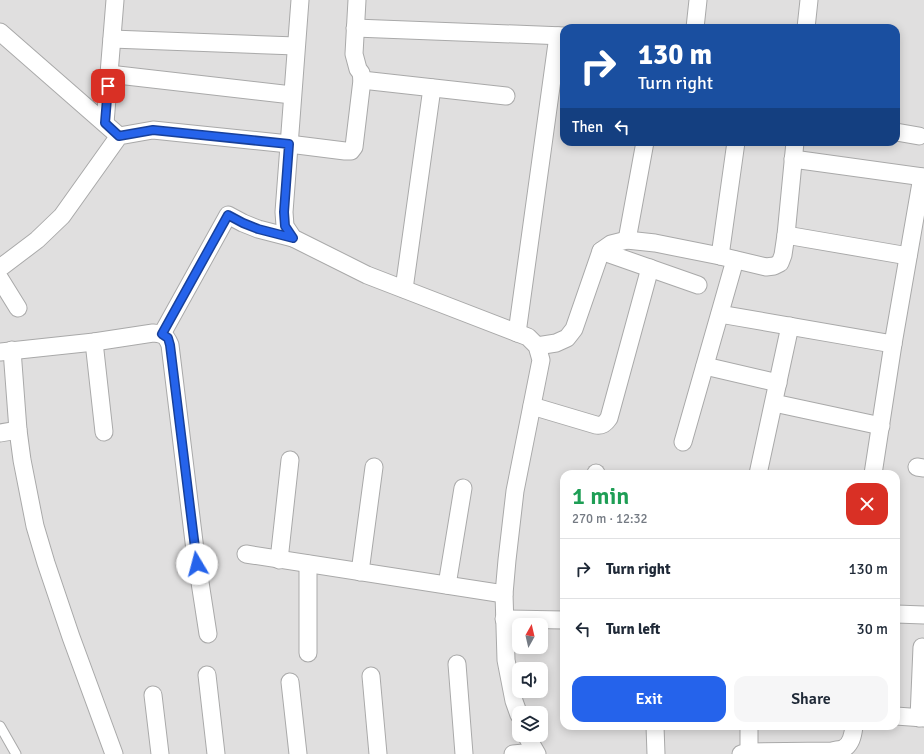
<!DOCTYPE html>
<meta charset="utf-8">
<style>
body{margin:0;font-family:Signika,sans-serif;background:#f6f6f7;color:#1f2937;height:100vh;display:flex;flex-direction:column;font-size:15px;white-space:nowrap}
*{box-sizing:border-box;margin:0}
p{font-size:13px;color:#747a83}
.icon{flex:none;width:22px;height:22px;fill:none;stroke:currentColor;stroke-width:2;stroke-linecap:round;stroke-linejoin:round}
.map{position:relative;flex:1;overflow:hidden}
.sheet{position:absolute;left:560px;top:470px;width:340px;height:260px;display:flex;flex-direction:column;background:#fff;border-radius:12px;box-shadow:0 2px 10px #0003}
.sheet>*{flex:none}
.banner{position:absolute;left:560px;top:24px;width:340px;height:122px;border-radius:12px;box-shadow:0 2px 10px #0003;background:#1a4fa0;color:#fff;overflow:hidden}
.needle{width:26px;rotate:8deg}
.buttons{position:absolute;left:512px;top:618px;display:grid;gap:8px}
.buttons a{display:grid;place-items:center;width:36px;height:36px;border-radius:8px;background:#fff;box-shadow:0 2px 10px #0003;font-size:20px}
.pin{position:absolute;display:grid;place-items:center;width:34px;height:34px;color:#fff;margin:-17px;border-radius:8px;box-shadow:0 2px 6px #0006}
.me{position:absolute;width:44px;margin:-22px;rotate:352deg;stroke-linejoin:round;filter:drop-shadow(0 0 3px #0008)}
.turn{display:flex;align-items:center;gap:14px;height:84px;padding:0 12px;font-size:18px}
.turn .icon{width:52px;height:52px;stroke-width:2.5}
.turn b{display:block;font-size:28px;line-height:34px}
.then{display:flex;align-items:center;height:38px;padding:0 12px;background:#0003;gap:8px;font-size:15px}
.round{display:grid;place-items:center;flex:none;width:42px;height:42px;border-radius:12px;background:#f6f6f7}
.head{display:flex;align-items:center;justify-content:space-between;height:68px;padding:0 12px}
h1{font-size:24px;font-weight:600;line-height:30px;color:#1e9e55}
.primary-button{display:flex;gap:8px;margin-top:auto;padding:8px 12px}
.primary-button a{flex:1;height:46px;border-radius:12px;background:#2563eb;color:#fff;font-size:16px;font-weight:600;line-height:46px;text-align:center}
.primary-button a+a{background:#f6f6f7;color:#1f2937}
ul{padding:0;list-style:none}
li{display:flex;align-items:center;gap:12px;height:60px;padding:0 12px;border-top:1px solid #e0e1e3}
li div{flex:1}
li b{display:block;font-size:15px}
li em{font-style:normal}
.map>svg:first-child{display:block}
.residential{fill:#e0dfdf;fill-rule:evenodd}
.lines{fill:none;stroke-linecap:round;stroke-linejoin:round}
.service-casing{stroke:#a9a9a9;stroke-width:11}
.minor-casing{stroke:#a9a9a9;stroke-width:19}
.service{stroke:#fff;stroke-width:9}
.minor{stroke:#fff;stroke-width:17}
.route-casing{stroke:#184099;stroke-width:10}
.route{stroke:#2563eb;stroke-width:7}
</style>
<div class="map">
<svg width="924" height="754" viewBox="0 0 924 754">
<rect width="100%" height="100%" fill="#f2efe9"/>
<path class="residential" d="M0,0H924V754H0ZM564,28H896V142H564ZM564,474H896V726H564ZM519,625H541V647H519ZM519,669H541V691H519ZM519,713H541V735H519Z"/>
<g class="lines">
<g class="service-casing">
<path id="service" d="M0,726L16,754"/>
</g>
<g class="minor-casing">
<g id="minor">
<path d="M300,0L284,212L285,226L293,238L367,275L528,337L537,346L541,360L515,491L507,560L504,594L506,660L514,701L519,715"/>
<path d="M355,28L564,36"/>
<path d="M695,28L698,0"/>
<path d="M806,28L809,0"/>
<path d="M0,32L119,136"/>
<path d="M112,39L296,46"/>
<path d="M109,74L292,95"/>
<path d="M362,80L506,96"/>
<path d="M105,123L115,0"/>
<path d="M896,132L919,136"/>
<path d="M793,159L924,177"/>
<path d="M786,235L908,256"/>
<path d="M627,240L645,142"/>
<path d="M601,251L698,285"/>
<path d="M720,256L736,142"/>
<path d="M0,268L37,240L62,216L119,136L153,130L289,144L345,151H351L354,147L362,80L361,73L358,69L354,54L357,0"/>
<path d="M0,279L18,308"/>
<path d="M404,289L432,88"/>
<path d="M720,314L893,344"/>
<path d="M517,333L558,36"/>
<path d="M162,334L228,215L243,223L258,229L293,238"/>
<path d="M94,342L104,432"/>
<path d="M537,346L556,343L567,338L574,329L601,251L611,244L627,240L655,243L720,256L766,267L774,266L780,263L783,255L786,235L795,142"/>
<path d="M12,350L18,430L22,460L35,526L46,563L71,637L114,754"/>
<path d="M0,352L94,342L153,333C163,334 166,335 170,345L195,550L208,634"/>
<path d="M705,366L778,383"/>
<path d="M774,403L881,426"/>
<path d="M532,406L596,425C602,426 605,424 609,418L650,268"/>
<path d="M0,433L18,430"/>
<path d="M683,442L735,260"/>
<path d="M917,467L924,468"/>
<path d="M596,474V473"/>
<path d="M758,474L790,326"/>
<path d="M873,474L893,344L922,177"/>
<path d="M246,554L504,594"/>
<path d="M279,560L290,460"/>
<path d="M360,572L374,467"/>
<path d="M447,585L463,488"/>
<path d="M896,614L924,615"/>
<path d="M504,619L564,620"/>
<path d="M308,653V564"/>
<path d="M457,664L464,754"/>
<path d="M207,675L216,754"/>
<path d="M371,676L378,754"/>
<path d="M290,682L298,754"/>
<path d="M153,695L160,754"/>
<path d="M896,716L924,718"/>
<path d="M919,718L922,647"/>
<path d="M655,726L656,754"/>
<path d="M749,726V752"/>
<path d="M526,735L537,754"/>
<path d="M513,754L535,752"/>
<path d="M741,754L749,752L832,751C835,750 839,750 842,749C851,746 853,735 854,726"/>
</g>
</g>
<use href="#service" class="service"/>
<use href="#minor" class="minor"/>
</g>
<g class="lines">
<g class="route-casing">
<path id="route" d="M108,86L105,123L119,136L153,130L289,144L284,212L285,226L293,238L258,229L243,223L228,215L162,334L168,338L170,345L197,564"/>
</g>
<use href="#route" class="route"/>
</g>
</svg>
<div class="buttons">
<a><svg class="needle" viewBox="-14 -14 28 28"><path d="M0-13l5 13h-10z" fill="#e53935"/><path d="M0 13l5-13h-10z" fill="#747a83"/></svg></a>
<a><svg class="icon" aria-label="sound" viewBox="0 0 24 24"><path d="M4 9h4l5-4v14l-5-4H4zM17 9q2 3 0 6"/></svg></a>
<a><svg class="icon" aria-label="layers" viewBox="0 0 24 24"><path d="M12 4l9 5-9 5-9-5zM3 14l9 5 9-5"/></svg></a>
</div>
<div class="pin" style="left:108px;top:86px;background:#d93025"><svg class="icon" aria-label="arrive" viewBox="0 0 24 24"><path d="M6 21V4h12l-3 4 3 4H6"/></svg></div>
<svg class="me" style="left:197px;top:564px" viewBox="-20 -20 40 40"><circle r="19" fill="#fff"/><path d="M0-13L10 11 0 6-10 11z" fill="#2563eb"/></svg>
<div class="banner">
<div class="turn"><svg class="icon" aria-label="right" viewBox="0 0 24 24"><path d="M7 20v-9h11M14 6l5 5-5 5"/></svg><div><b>130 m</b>Turn right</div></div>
<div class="then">Then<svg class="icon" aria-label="left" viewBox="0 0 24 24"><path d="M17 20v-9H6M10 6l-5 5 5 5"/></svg></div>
</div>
<section class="sheet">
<div class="head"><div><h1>1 min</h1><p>270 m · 12:32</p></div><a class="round" style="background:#d93025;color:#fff"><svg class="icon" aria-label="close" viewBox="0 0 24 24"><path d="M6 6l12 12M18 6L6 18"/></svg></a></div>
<ul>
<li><svg class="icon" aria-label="right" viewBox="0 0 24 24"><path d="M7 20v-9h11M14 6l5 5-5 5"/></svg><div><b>Turn right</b></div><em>130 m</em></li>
<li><svg class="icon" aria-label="left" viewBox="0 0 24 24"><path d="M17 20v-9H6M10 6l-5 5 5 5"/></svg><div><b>Turn left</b></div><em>30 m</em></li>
</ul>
<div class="primary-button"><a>Exit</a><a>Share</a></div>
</section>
</div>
